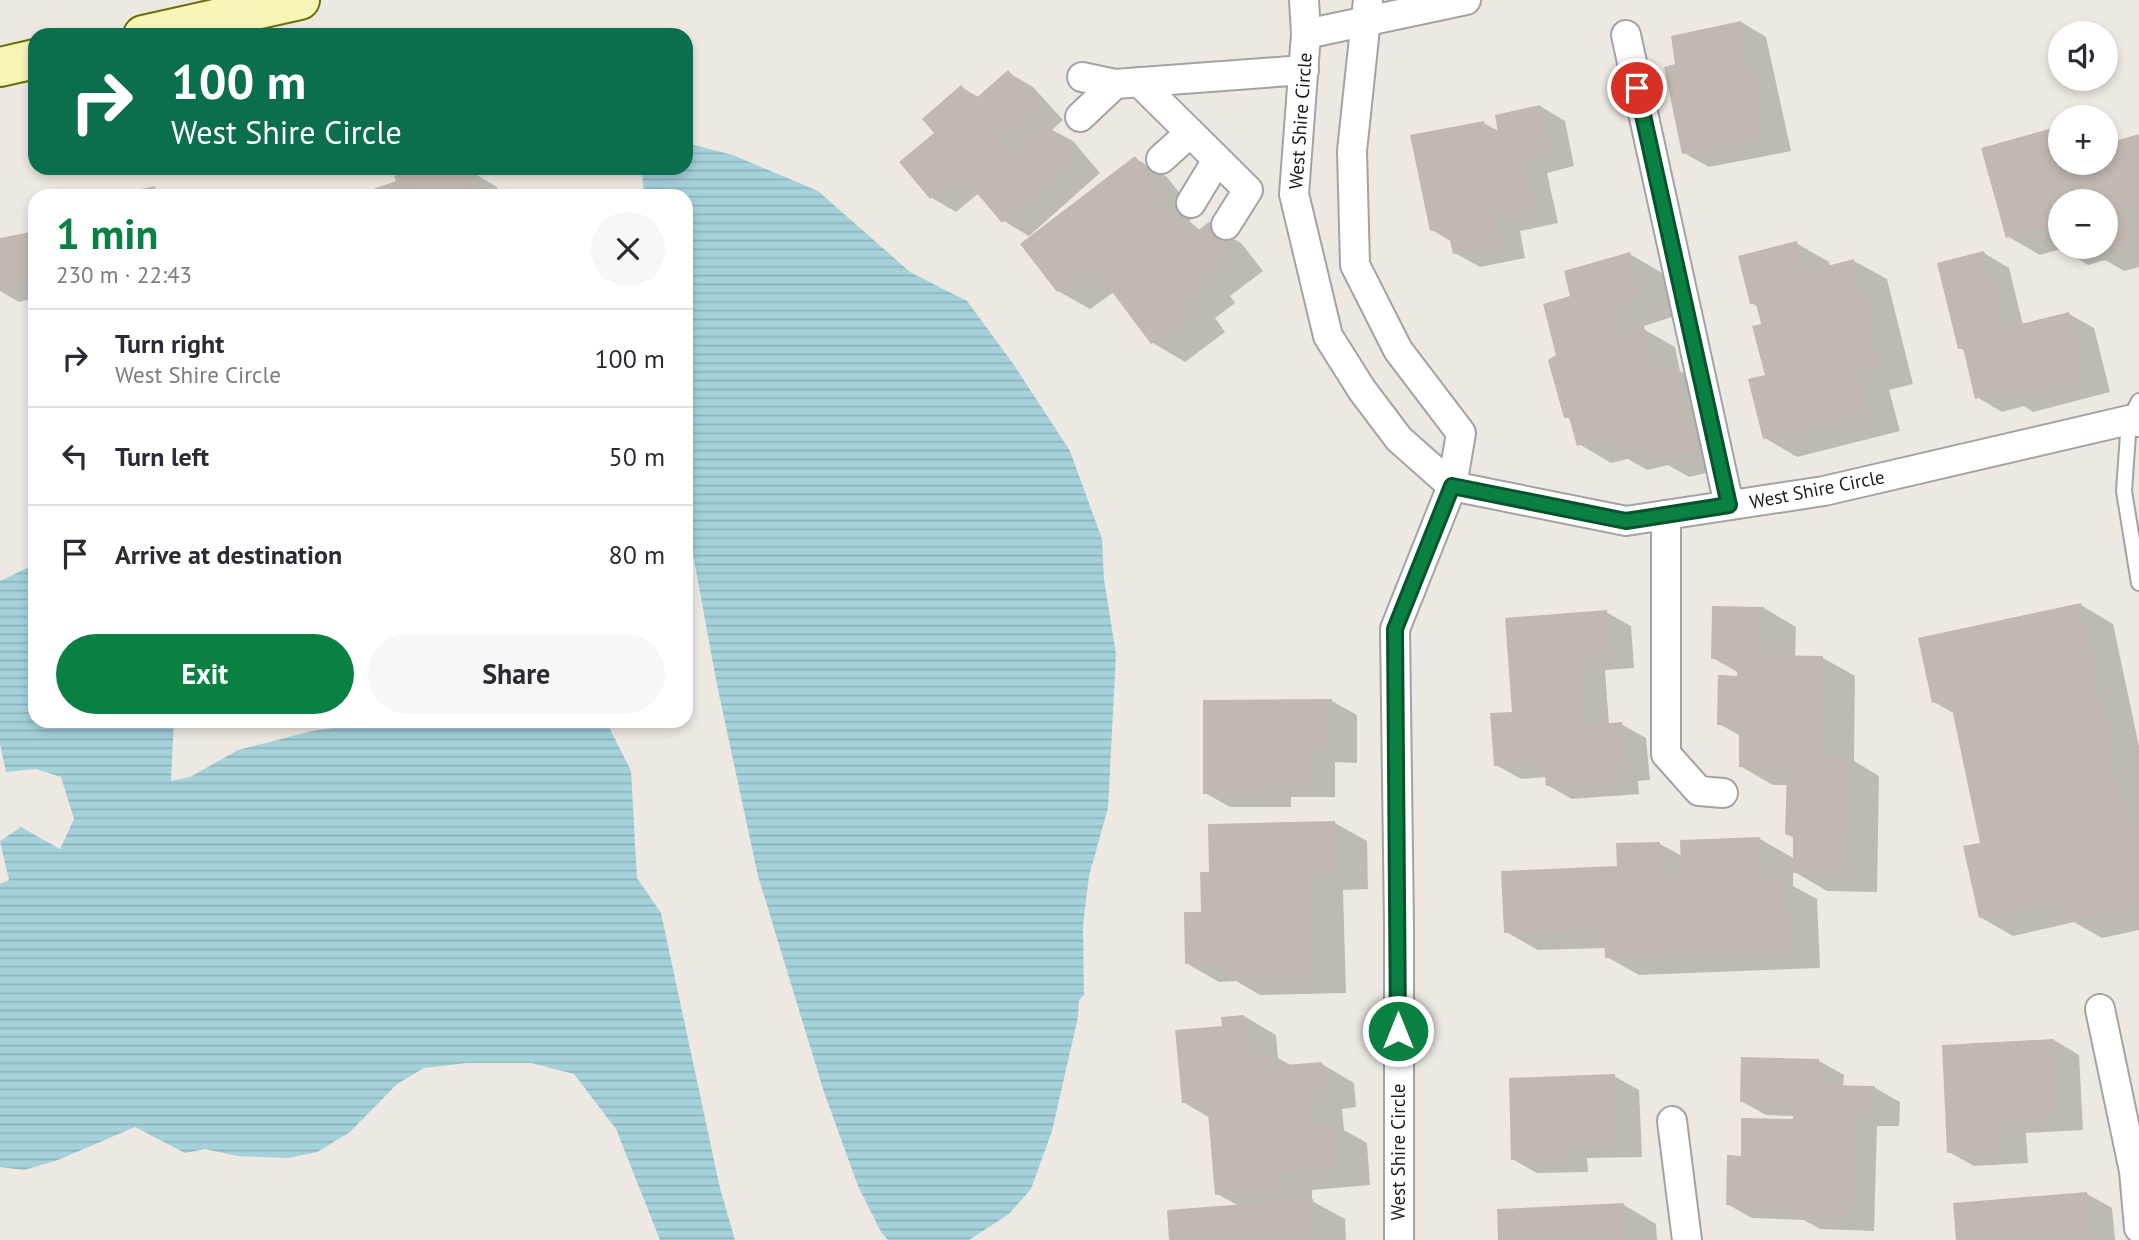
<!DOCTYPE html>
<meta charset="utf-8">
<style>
body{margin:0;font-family:"PT Sans",sans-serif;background:#f7f7f7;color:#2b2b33;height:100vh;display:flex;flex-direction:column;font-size:26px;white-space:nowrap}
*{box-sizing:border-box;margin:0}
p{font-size:23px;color:#7c7c81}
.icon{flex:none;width:38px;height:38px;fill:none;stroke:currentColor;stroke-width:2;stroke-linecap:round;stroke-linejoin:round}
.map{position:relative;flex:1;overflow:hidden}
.sheet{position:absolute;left:28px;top:189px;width:665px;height:539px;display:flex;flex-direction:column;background:#fff;border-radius:21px;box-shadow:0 4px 10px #0003}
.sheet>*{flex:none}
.guide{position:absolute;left:28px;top:28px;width:665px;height:147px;border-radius:21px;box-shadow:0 4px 10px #0003;background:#0b6e4f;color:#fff;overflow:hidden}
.fabs{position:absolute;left:2048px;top:21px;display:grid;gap:14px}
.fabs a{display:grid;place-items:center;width:70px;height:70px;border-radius:50%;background:#fff;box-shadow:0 4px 10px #0003;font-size:35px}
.pin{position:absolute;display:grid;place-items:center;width:60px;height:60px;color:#fff;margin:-30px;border:4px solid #fff;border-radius:50%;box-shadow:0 2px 7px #0007}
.me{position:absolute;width:77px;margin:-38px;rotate:0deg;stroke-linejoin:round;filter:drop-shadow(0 0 5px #0008)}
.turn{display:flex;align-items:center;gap:24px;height:147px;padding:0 28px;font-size:32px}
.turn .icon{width:91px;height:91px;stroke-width:2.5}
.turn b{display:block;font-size:49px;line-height:60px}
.round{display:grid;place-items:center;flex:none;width:74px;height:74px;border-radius:37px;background:#f7f7f7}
.head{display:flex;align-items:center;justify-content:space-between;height:119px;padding:0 28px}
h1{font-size:42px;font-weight:600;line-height:52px;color:#0b8043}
.primary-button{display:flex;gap:14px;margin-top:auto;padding:14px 28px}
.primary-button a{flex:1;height:80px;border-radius:42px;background:#0b8043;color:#fff;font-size:28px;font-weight:600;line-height:80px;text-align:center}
.primary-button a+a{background:#f7f7f7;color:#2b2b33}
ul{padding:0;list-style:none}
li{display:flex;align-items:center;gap:21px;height:98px;padding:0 28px;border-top:2px solid #e1e1e2}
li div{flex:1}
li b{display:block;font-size:26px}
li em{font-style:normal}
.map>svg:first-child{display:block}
.water{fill:url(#water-rules)}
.shadow{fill:#0003;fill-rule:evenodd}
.building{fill:#c2b8b2}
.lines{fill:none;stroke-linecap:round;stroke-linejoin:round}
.lane-casing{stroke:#a3a3a3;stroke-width:18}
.street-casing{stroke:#a3a3a3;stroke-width:32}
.secondary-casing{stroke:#6a6f08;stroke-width:42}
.lane{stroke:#fff;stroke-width:14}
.street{stroke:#fff;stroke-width:28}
.secondary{stroke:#f7f6b7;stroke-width:38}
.route-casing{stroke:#07532c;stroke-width:18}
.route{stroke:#0b8043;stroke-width:12}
.labels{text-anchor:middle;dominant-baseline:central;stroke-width:7;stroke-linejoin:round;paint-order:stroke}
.street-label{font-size:19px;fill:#1c1c1c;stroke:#fff}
</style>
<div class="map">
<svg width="2139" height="1240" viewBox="0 0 2139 1240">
<defs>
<pattern id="water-rules" width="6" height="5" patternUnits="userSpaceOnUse" patternTransform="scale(1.75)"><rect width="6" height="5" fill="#a4d1da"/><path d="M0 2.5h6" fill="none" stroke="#8db3ba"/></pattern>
</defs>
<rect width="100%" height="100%" fill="#ede9e2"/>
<g class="water">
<path d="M690,144L733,155L818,191L910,272L967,301L1014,365L1070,451L1102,539L1104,579L1116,654L1108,808L1089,876L1083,925L1084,995L1079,1000L1078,1017L1052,1131L1031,1189L1009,1214L969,1240H888L881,1232L858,1186L824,1092L758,876L717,685L686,516V196H644L642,171L647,168H686V146Z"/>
<path d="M27,568L35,573V721H174L171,781L190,777L238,750L312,731L381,721H606L631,771L637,878L661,913L720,1188L735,1240H660L616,1129L574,1074L531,1063H467L424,1068L397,1084L350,1132L317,1152L288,1158L237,1156L205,1149L185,1153L135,1127L58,1160L24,1170L0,1167V884L9,880L0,841L21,827L60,849L74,819L61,777L36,769L6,772L0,744V581Z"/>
</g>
<g class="shadow">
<path d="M1741,22L1766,37L1791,151L1709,167L1684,153L1677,66Z"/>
<path d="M1009,73L1033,87L1063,120L1052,130L1073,141L1100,173L1029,236L1004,221L979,193L956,212L932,198L936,133L961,87L980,98Z"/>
<path d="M1540,106L1565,121L1574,166L1547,173L1558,223L1520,231L1525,258L1480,267L1455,253L1452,242L1432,230L1484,123L1500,132Z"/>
<path d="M2139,136V267L2124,271L2105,260L2088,265L2061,249L2040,255L2007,236L2060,163H2105ZM2060,201H2105V247H2060Z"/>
<path d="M1135,158L1167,177L1197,215L1189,221L1201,231L1209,224L1241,243L1263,271L1230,296L1235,303L1215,318L1225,332L1185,362L1153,343L1114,292L1090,309L1058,291Z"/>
<path d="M424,168H435L446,174L465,168L497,187L500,196H357L398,182Z"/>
<path d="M154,188L168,196H115Z"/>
<path d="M35,232V298L19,302L0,291V240Z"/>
<path d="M1796,243L1829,262L1830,267L1854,261L1887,279L1913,384L1889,390L1900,431L1797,457L1765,438L1767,376L1763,325L1758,307L1751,303Z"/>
<path d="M1984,253L2009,268L2023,325L2069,314L2094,328L2110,392L2033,412L2024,406L2002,412L1977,397L1965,351L1960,348Z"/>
<path d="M1630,254L1662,273L1675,316L1644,326L1645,330L1675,347L1680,371L1706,386L1727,468L1689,477L1668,465L1647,470L1628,459L1611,463L1579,444L1572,421L1566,417L1558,356L1572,298Z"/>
<path d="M2081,605L2113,624L2139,746V930L2102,938L2074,922L2013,936L1980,917L1983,844L1955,714L1934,702Z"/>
<path d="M1764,608L1796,627L1795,657L1823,658L1855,676L1854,761L1879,776L1877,892L1827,891L1793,871V886L1817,899L1820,968L1639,975L1607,957L1606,948L1538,950L1506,932L1660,844L1682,856L1760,839L1795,859V838L1788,785H1773L1740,766L1741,736L1719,724L1739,673L1713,658Z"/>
<path d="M1606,612L1631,626L1634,668L1605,670L1609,725L1621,724L1646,738L1650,780L1638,781L1639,794L1572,799L1547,785V777L1521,779L1496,765L1514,713Z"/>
<path d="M1332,701L1357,715V763L1335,762V797H1291V807H1230L1205,793Z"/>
<path d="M1335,823L1367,841L1368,889L1343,890L1346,993L1260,995L1236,981L1219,982L1186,963L1203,914L1211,874Z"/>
<path d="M1244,1016L1276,1035L1278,1058L1292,1066L1322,1064L1354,1083L1356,1107L1342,1109L1344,1130L1367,1143L1370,1185L1312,1190V1201L1345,1219L1346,1240H1171L1239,1206L1217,1194L1210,1118L1183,1102L1224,1027Z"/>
<path d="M2054,1040L2079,1055L2083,1130L2026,1133L2028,1163L1974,1166L1949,1152Z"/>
<path d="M1819,1061L1844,1075L1843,1087L1875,1088L1900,1102L1899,1126H1877L1874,1231L1820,1229L1804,1220L1752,1218L1727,1204L1742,1158L1794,1121V1116L1766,1115L1741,1101Z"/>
<path d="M1614,1076L1639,1090L1642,1157L1587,1158L1588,1172L1537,1173L1512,1159Z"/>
<path d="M2087,1194L2112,1208L2115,1240H1958Z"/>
<path d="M1624,1205L1656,1224L1657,1240H1500Z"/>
</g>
<g class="building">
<path d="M1741,21L1766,137L1682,154L1664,67L1675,64L1671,36Z"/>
<path d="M1008,70L1039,105L1000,139L1013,155L1048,125L1076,158L1002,223L960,173L930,199L899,162L934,133L922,119L961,85L974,100Z"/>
<path d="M1540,105L1550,152L1523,159L1534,209L1496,218L1501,245L1453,254L1447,227L1430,231L1410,135L1484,121L1488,135L1498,133L1495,115Z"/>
<path d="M2060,126V163H2105V144L2139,134V203L2123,208L2133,242L2090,254L2088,247H2105V201H2060V245L2054,247L2048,226L2006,238L1981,148Z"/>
<path d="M1135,156L1165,196L1125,227L1127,231L1163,204L1189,237L1209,222L1232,252L1199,277L1204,284L1184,299L1194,312L1151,344L1092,265L1057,292L1020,244Z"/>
<path d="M418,168H433L435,176L466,168L475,196H353L396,181L394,176Z"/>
<path d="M155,186L157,196H113V195Z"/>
<path d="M35,231V280L0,287V238Z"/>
<path d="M1797,241L1804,272L1854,259L1882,366L1858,372L1868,413L1763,439L1748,379L1765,375L1752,326L1761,324L1756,303L1750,304L1738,256Z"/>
<path d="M1984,251L2000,314L1993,315L1997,330L2069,312L2085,378L2007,398L2004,391L1975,399L1963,348L1958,349L1937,263Z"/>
<path d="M1630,252L1643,298L1613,308L1620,336L1642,327L1653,372L1674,366L1696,450L1655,460L1651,443L1613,452L1609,437L1577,446L1569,417L1564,418L1548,360L1556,355L1543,304L1570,296L1564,271Z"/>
<path d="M2081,603L2129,828L2139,826V905L2068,921L2063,900L1979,918L1963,846L1980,843L1950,699L1932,703L1918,638Z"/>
<path d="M1712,606L1764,607L1763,655L1823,656L1822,755L1848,756L1846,874L1793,873V837L1785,834L1787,768L1739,767V725H1717L1718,675L1737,676L1738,659H1711Z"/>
<path d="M1607,610L1610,654L1581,657L1586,725L1622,722L1625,767H1614L1615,781L1546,786L1544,762L1494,766L1490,713L1512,712L1505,618Z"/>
<path d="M1332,699V749H1310V784L1266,783L1267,793L1203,794V700Z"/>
<path d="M1335,821L1336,872H1311L1314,975L1226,977L1225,963L1185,964L1184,912H1201L1200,872H1209L1208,824Z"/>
<path d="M1760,837L1762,880L1785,879L1788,950L1605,958L1604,929L1504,933L1501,871L1617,866L1616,843L1660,842L1662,876L1681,875L1680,840Z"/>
<path d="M1244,1015L1247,1054L1271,1052L1272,1066L1322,1062L1325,1089L1311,1091L1314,1125L1335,1123L1338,1167L1280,1172L1281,1189L1215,1195L1207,1101L1182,1103L1175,1030L1222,1026L1221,1017Z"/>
<path d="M2054,1039L2058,1117L2002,1120L2004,1150L1947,1153L1942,1045Z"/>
<path d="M1741,1057L1819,1059L1818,1085L1875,1086L1874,1113L1853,1112L1850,1217L1793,1216L1794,1207L1726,1205L1727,1155L1741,1156V1118L1793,1119V1103L1740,1102Z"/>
<path d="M1615,1074L1617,1143L1563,1145V1158L1511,1160L1509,1078Z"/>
<path d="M2087,1192L2091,1240H1956L1953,1203Z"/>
<path d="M1313,1199L1316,1240H1169L1167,1210Z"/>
<path d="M1624,1203L1626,1240H1498L1497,1209Z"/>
</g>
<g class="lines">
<g class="lane-casing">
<path id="lane" d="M2139,401L2129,420L2124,491L2139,583"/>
</g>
<g class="street-casing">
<g id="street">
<path d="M1304,0L1306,34L1294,194L1328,336L1362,390L1399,439L1452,486L1461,433L1398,350L1355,265L1352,151L1368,0"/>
<path d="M1306,34L1466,0"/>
<path d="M1626,35L1729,505"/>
<path d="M1082,77L1115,84L1304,70"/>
<path d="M1139,82L1248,190L1226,225"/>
<path d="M1080,117L1115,84"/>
<path d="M1161,159L1190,133"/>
<path d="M1191,203L1217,160"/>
<path d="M1666,515V754L1699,791L1723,793"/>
<path d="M2100,1009L2134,1171L2139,1228"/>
<path d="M1672,1121L1687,1240"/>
<path d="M1399,1240V927L1395,629L1452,486L1626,521L1824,491L2129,420L2139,422"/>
</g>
</g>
<g class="secondary-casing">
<g id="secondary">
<path d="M143,35L300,0"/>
<path d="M0,67L35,59"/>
</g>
</g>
<use href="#lane" class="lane"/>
<use href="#street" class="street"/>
<use href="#secondary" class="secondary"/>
</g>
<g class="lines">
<g class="route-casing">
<path id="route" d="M1398,1031L1395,629L1452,486L1626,521L1729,505L1637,88"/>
</g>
<use href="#route" class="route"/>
</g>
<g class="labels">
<g class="street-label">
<text transform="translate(1300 121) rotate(-86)">West Shire Circle</text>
<text transform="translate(1817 489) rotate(-11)">West Shire Circle</text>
<text transform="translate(1398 1152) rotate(-90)">West Shire Circle</text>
</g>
</g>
</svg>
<div class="fabs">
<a><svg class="icon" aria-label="sound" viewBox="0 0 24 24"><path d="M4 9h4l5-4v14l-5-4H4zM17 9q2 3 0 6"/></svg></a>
<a>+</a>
<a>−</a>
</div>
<div class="pin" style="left:1637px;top:88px;background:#d93025"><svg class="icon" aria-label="arrive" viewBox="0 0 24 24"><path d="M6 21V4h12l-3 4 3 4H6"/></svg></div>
<svg class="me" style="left:1398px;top:1031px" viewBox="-20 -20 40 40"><circle r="17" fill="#0b8043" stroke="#fff" stroke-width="3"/><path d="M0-11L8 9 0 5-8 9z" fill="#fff"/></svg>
<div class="guide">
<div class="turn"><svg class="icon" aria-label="right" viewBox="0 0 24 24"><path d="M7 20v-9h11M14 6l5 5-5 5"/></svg><div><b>100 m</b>West Shire Circle</div></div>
</div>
<section class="sheet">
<div class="head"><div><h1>1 min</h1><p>230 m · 22:43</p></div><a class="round"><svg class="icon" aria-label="close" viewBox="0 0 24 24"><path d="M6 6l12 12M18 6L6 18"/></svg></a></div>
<ul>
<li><svg class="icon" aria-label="right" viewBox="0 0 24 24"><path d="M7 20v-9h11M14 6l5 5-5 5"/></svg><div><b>Turn right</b><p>West Shire Circle</p></div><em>100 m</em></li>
<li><svg class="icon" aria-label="left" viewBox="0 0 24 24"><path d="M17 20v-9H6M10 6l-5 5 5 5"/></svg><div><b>Turn left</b></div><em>50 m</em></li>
<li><svg class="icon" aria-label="arrive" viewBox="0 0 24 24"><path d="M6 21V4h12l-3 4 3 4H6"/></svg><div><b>Arrive at destination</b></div><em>80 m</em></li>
</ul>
<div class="primary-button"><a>Exit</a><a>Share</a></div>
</section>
</div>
